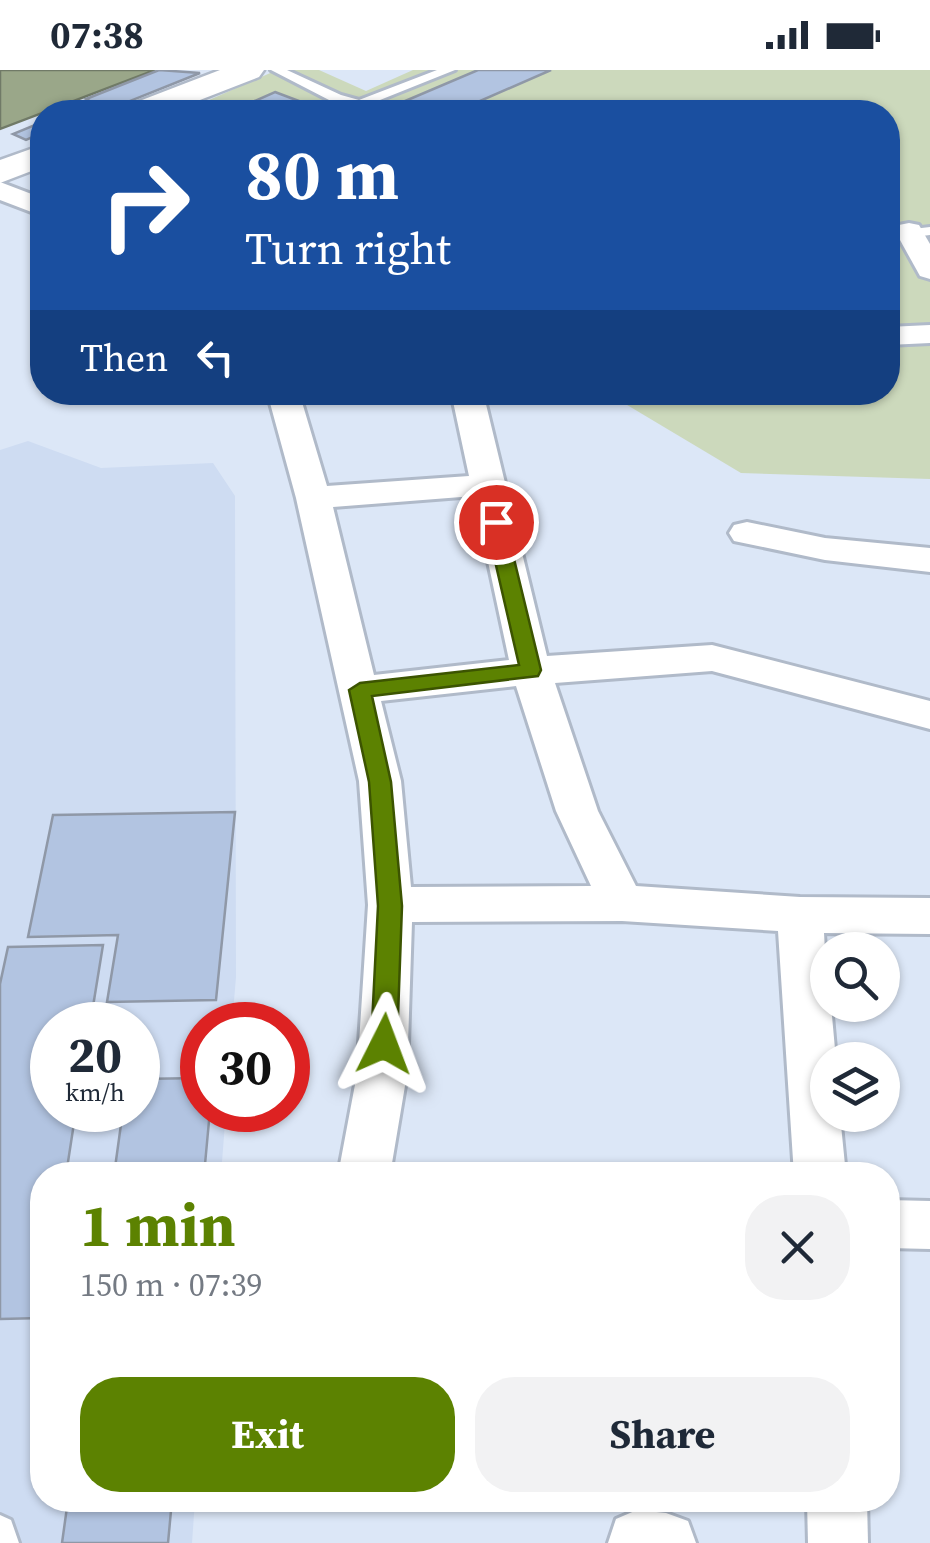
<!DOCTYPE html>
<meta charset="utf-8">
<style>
body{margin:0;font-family:"Source Serif 4",serif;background:#f2f2f3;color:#1f2937;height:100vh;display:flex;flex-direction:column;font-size:38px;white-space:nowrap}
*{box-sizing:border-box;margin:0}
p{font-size:32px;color:#747a83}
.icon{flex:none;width:55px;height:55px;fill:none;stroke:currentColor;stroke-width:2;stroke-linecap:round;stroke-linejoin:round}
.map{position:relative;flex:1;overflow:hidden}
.drawer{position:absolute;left:30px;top:1092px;width:870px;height:350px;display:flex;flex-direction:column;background:#fff;border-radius:40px;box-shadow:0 2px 8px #0004}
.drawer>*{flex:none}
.banner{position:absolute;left:30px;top:30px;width:870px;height:305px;border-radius:40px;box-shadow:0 2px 8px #0004;background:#1a4fa0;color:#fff;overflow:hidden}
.tools{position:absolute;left:810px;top:862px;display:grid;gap:20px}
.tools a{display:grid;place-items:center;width:90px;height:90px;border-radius:50%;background:#fff;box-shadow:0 2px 8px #0004;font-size:50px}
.speed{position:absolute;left:30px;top:932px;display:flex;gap:20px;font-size:50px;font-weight:700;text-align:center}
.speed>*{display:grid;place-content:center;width:130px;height:130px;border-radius:50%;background:#fff;box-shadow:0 2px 8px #0004;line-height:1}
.speed small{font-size:25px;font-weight:400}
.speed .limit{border:15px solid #d22;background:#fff;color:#111}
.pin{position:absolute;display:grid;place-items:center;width:85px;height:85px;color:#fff;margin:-42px;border:5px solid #fff;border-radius:50%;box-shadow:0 2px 10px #0007}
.me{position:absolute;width:110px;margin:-55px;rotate:3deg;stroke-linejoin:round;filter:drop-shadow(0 0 8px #0008)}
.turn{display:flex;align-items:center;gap:35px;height:210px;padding:0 50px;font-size:45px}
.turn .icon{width:130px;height:130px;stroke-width:2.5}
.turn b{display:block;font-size:70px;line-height:85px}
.then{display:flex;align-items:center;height:95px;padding:0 50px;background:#0003;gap:20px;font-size:38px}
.round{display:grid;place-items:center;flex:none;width:105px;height:105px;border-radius:40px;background:#f2f2f3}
.headline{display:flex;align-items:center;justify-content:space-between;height:170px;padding:0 50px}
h1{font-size:60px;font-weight:700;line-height:75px;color:#5c8201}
.cta{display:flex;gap:20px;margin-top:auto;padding:20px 50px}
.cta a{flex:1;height:115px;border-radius:40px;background:#5c8201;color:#fff;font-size:40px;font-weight:700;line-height:115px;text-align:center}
.cta a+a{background:#f2f2f3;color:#1f2937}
.status{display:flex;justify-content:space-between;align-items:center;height:70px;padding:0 50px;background:#fff;direction:ltr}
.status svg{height:28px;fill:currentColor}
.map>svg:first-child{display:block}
.built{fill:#cedcf2;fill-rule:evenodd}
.green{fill:#ccd9bc}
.water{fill:#9aa789;stroke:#707a67;stroke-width:2.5}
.building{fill:#b2c4e1;stroke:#8f98a7;stroke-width:2.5}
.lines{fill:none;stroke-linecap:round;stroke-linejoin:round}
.service-casing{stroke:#b0bac9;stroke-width:6}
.minor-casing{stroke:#b0bac9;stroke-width:6}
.secondary-casing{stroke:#b0bac9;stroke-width:5}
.service{fill:#fff;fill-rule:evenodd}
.minor{fill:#fff;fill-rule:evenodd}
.secondary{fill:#fff;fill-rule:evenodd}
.route{fill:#5c8201;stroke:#3c5401;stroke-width:2.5}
</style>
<div class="status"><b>07:38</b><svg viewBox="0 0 49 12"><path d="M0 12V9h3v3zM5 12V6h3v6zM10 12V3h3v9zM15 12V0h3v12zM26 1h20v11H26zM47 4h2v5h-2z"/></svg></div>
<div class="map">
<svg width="930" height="1473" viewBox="0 0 930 1473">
<rect width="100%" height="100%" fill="#dce7f7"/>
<path class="built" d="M28,371L101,398L213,393L235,426L236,907L232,955H202V1040H226L221,1105H42V1430H195L192,1473H0V380ZM52,955H138V1040H52Z"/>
<path class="green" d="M277,0H319L366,21L413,0H930V409L741,403L607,323L888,322V42H182Z"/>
<path class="water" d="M0,0H155L0,59Z"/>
<g class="building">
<path d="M159,0L200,3L108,40L86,29Z"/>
<path d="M478,0H551L455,42L384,40Z"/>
<path d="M275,22L328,42H230Z"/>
<path d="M42,52V63L26,70L13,64Z"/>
<path d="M235,742L216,930L107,932L118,865L28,867L53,745Z"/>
<path d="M103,875L90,955H52V1040H76L66,1105H42V1248L0,1249V914L8,877Z"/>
<path d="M202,1008V1040H210L204,1105H114L123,1040H138V1009Z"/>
<path d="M68,1430H172L168,1473H62Z"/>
</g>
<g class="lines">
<g class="service-casing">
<g id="service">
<path d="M271,0H287L341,25L359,30L437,0H455L360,38L331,31Z"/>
<path d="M930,157V165L888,170V162Z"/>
<path d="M0,1445L11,1450L19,1473H0Z"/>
</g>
</g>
<g class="minor-casing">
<g id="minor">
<path d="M0,112L42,128V146L0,130Z"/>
<path d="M909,153L919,155L930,174V209L920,206L895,161L899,155Z"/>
<path d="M930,255V273L888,275V257Z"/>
<path d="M267,322H299L327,416L469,406L451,322H483L547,586L712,575L930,631V659L712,601L555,613L598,741L636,816L800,827L930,828V864L824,863L828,935H831L836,990H828V1045H840L846,1105H794L778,861L622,851L412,852L407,1004L390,1105H338L357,1004L368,835L359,711L296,428ZM474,426L509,590L374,605L333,437ZM516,616L556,741L591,816L411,817L401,711L381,631Z"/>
<path d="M747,452L825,468L930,478V502L825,490L734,471L729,463L734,455Z"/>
<path d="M888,1130L930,1131V1179L888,1178Z"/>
<path d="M807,1430H867L868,1473H808Z"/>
<path d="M637,1440L666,1443L688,1451L696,1473H608L616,1449Z"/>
</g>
</g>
<g class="secondary-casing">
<g id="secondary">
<path d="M220,0H264L259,7L169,42H125L129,35Z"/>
<path d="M42,75V97L0,113V90Z"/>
</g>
</g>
<use href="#service" class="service"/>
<use href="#minor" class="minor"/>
<use href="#secondary" class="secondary"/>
</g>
<path class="route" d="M496,446L505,452L541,600L538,606L372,626L391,712L402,836L397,974L393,982L384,985L375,982L371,974L378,836L369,712L349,620L360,613L519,595L486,452Z"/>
</svg>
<div class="tools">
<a><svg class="icon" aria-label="search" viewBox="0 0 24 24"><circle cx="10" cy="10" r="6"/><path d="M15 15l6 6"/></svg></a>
<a><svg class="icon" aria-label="layers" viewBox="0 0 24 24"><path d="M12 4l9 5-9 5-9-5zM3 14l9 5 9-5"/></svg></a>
</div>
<div class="speed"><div>20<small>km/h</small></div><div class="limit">30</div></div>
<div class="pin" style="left:496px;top:452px;background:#d93025"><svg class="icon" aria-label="arrive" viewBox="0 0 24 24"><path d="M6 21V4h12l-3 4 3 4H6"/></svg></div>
<svg class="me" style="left:384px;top:974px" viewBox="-20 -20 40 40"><path d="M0-17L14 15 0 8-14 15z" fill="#5c8201" stroke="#fff" stroke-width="4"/></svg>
<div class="banner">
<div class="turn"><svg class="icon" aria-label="right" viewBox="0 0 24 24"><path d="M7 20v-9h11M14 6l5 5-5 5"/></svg><div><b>80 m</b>Turn right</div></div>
<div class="then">Then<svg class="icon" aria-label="left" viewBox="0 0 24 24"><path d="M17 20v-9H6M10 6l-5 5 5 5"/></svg></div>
</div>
<section class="drawer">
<div class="headline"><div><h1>1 min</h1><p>150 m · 07:39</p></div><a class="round"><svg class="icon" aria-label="close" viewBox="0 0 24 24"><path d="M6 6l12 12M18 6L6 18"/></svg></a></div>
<div class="cta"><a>Exit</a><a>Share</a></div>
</section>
</div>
